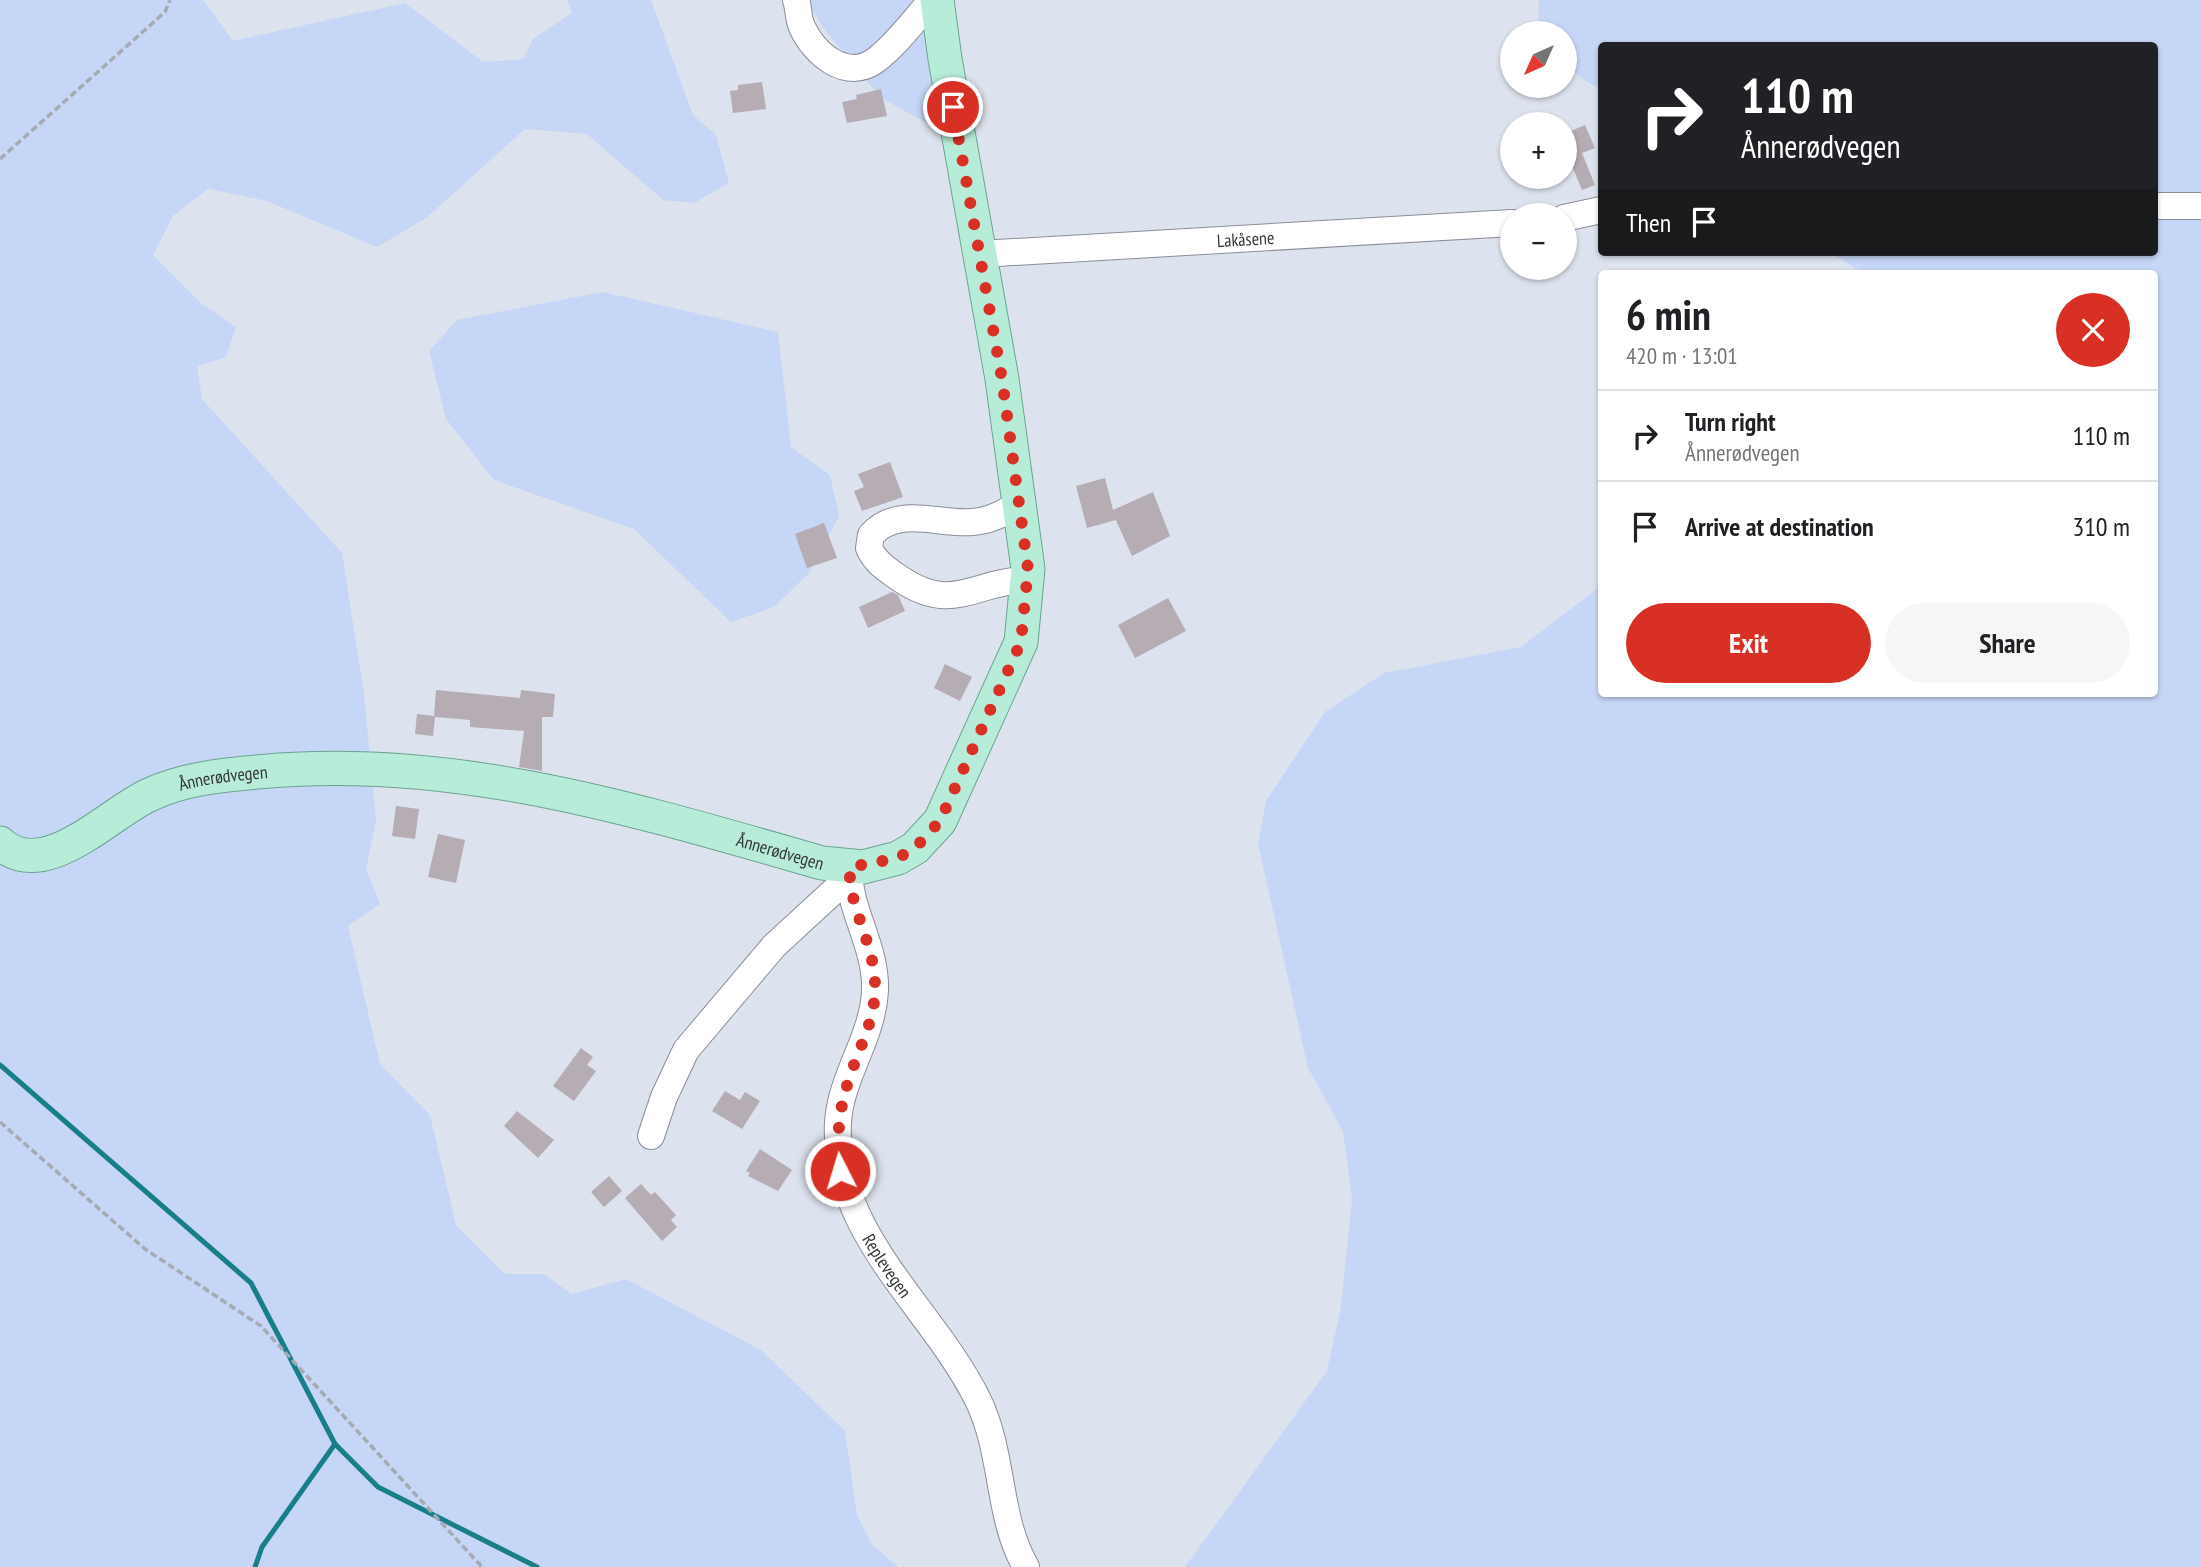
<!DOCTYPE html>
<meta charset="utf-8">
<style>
body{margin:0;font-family:"PT Sans Narrow",sans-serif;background:#f6f6f6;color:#202124;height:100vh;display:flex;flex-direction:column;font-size:26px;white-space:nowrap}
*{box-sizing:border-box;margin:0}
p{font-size:23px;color:#757577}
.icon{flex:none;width:38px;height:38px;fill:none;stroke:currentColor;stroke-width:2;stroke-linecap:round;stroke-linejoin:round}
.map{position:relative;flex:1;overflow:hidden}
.drawer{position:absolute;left:1598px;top:270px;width:560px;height:427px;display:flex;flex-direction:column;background:#fff;border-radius:7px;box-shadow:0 2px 5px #0004}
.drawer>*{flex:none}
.top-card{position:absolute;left:1598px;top:42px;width:560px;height:214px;border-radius:7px;box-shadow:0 2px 5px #0004;background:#202124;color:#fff;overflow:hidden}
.needle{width:46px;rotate:225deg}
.buttons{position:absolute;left:1500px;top:21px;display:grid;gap:14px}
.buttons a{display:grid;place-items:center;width:77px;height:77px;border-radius:50%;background:#fff;box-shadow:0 2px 5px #0004;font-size:35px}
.pin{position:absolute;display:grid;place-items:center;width:60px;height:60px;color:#fff;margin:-30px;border:4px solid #fff;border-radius:50%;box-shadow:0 2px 7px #0007}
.me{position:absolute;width:77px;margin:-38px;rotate:355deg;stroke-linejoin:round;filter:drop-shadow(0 0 5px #0008)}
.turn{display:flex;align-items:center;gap:24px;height:147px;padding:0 28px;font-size:32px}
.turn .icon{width:91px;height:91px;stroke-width:2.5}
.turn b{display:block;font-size:49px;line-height:60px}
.then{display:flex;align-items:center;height:66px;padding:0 28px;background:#0003;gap:14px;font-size:26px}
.round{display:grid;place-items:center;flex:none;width:74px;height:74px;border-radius:37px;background:#f6f6f6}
.overview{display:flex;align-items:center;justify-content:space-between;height:119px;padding:0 28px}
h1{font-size:42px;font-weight:800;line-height:52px}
.action{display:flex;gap:14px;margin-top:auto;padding:14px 28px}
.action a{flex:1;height:80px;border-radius:42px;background:#d93025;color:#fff;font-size:28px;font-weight:800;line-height:80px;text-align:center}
.action a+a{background:#f6f6f6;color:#202124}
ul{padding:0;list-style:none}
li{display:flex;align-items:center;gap:21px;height:91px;padding:0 28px;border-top:2px solid #e0e0e0}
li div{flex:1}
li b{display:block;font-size:26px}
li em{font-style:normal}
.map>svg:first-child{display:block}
.green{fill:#c6d6f6}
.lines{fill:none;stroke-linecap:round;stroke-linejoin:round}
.stream{stroke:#177e8a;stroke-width:5}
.building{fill:#b5acb4}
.minor-casing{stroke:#8a8e98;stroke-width:28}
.major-casing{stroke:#6aa490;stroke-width:35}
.path{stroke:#a5aab3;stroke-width:3.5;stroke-dasharray:7 3.5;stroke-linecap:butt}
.minor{stroke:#fff;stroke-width:26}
.major{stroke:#b7ecd8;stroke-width:33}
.route{stroke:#d93025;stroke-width:12;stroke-dasharray:0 21.6}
.labels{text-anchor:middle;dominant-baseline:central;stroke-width:6;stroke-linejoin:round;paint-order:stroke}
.street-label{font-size:18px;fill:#34363a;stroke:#fff}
</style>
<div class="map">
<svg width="2201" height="1567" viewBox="0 0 2201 1567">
<rect width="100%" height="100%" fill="#dde3ee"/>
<g class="green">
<path d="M0,0H203L233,41L405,3L483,62L523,59L533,39L572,13L567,0H651L693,115L716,135L729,183L694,203L663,200L587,134L525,129L426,218L377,247L267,201L208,189L173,216L153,255L202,304L236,327L226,357L197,366L202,399L342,553L364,693L376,820L366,869L380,904L348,926L380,1064L430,1115L456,1225L505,1274H544L571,1294L626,1279L761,1350L845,1431L857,1515L873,1546L899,1567H0Z"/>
<path d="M807,0H947L955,139L880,97L822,26Z"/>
<path d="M1539,0H2201V1567H1185L1327,1371L1341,1307L1352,1199L1343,1131L1308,1068L1258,844L1266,801L1325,712L1384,673L1521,647L1601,586V693H2154V273H1875L1855,268L1830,252H2154V46H1601V89C1571,75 1565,65 1564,33H1543L1538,27Z"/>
<path d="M603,292L778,332L791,447L830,475L839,516L809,573L774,607L731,622L634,529L494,480L446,419L429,351L457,320Z"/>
</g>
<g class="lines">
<g class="stream">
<path d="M0,1065L251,1283L335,1444L262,1547L255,1567"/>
<path d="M335,1444L378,1487L537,1567"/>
</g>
</g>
<g class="building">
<path d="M762,82L766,109L733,113L730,91L738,90V85Z"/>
<path d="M881,89L887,116L847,123L842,102L857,99L856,95Z"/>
<path d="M1585,125L1595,148L1582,153L1595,185L1582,190L1564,147V134Z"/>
<path d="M890,462L903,497L862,511L854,491L864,487L858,474Z"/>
<path d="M1105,478L1113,510L1153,492L1170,536L1132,556L1115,518L1116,520L1087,528L1076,486Z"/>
<path d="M824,523L837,558L807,568L795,534Z"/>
<path d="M892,592L898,595L905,611L868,628L859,607Z"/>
<path d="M1168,598L1186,631L1135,658L1118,625Z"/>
<path d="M945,664L972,677L960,701L934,688Z"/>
<path d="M436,690L520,698L521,690L555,694L553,717H542V771L519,767L524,731L470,727V720L435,717L433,736L415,734L417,714L434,716Z"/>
<path d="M396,806L419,809L415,839L392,836Z"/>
<path d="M438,834L465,840L456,883L428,877Z"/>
<path d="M581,1048L593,1057L587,1065L596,1071L574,1101L553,1086Z"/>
<path d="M725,1091L740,1100L745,1092L760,1101L742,1129L712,1111Z"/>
<path d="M517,1111L554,1140L538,1158L504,1126Z"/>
<path d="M760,1149L792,1170L778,1191L748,1176L750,1173L746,1171Z"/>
<path d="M609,1176L622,1191L604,1207L591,1192Z"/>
<path d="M641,1184L651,1195L655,1192L676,1215L671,1220L677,1227L662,1241L625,1198Z"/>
</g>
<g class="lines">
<g class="minor-casing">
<g id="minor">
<path d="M796,0C799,9 798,18 802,27C814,54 847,82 876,60C897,44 914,20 932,0"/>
<path d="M2154,206H2201"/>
<path d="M1564,218L1601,210"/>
<path id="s1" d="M980,254L1512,223"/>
<path d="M1019,504C1004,513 990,521 972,522C938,525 898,505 871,535L869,548C875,562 886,569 899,578C953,615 973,581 1028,580"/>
<path id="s2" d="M850,868C846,906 877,946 875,991C873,1037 841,1076 838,1122C832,1234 932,1307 978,1400C1004,1453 997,1517 1026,1567"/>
<path d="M651,1136L664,1097L686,1050L774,946L849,877"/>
</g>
</g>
<g class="major-casing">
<g id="major">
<path id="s3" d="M0,843C44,884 109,813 149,795C183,779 221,775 257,772C453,753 637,810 822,863L863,867L898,858L915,848L940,821L1021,642L1028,569L1002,379L945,59L937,0"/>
</g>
</g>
<g class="path">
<path d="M0,159L165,12L170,0"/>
<path d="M0,1122L145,1249L261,1326L482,1567"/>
</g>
<use href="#minor" class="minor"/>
<use href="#major" class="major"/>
</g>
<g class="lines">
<path class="route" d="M840,1171C836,1137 839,1108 850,1076C860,1046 875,1020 875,988C876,945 847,905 850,867L898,858L915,848L940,821L1021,642L1028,569L1002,379L953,107"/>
</g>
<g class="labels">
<g class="street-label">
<text stroke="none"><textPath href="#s1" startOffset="266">Lakåsene</textPath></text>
<text stroke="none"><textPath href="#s3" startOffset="245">Ånnerødvegen</textPath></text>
<text stroke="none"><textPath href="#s3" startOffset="812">Ånnerødvegen</textPath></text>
<text stroke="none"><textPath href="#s2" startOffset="418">Replevegen</textPath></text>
</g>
</g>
</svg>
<div class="buttons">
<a><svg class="needle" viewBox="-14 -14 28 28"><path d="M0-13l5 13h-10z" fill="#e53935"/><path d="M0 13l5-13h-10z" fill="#757577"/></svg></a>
<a>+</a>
<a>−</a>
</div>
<div class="pin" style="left:953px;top:107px;background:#d93025"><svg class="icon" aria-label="arrive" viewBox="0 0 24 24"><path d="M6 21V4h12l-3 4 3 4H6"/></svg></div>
<svg class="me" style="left:840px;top:1171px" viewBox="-20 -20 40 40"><circle r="17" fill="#d93025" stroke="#fff" stroke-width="3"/><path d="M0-11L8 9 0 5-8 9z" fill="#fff"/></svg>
<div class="top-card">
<div class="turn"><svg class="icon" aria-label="right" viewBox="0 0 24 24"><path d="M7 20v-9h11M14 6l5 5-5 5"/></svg><div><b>110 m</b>Ånnerødvegen</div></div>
<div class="then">Then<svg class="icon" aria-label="arrive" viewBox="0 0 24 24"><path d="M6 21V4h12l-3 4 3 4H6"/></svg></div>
</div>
<section class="drawer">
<div class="overview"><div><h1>6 min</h1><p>420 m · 13:01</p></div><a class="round" style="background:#d93025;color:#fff"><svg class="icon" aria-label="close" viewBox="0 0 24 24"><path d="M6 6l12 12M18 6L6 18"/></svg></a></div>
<ul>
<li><svg class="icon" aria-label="right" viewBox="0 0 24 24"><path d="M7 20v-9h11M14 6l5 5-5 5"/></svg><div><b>Turn right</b><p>Ånnerødvegen</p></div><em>110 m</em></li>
<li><svg class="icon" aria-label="arrive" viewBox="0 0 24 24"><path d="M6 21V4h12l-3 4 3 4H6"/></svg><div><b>Arrive at destination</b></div><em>310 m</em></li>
</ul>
<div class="action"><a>Exit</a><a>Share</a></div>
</section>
</div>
